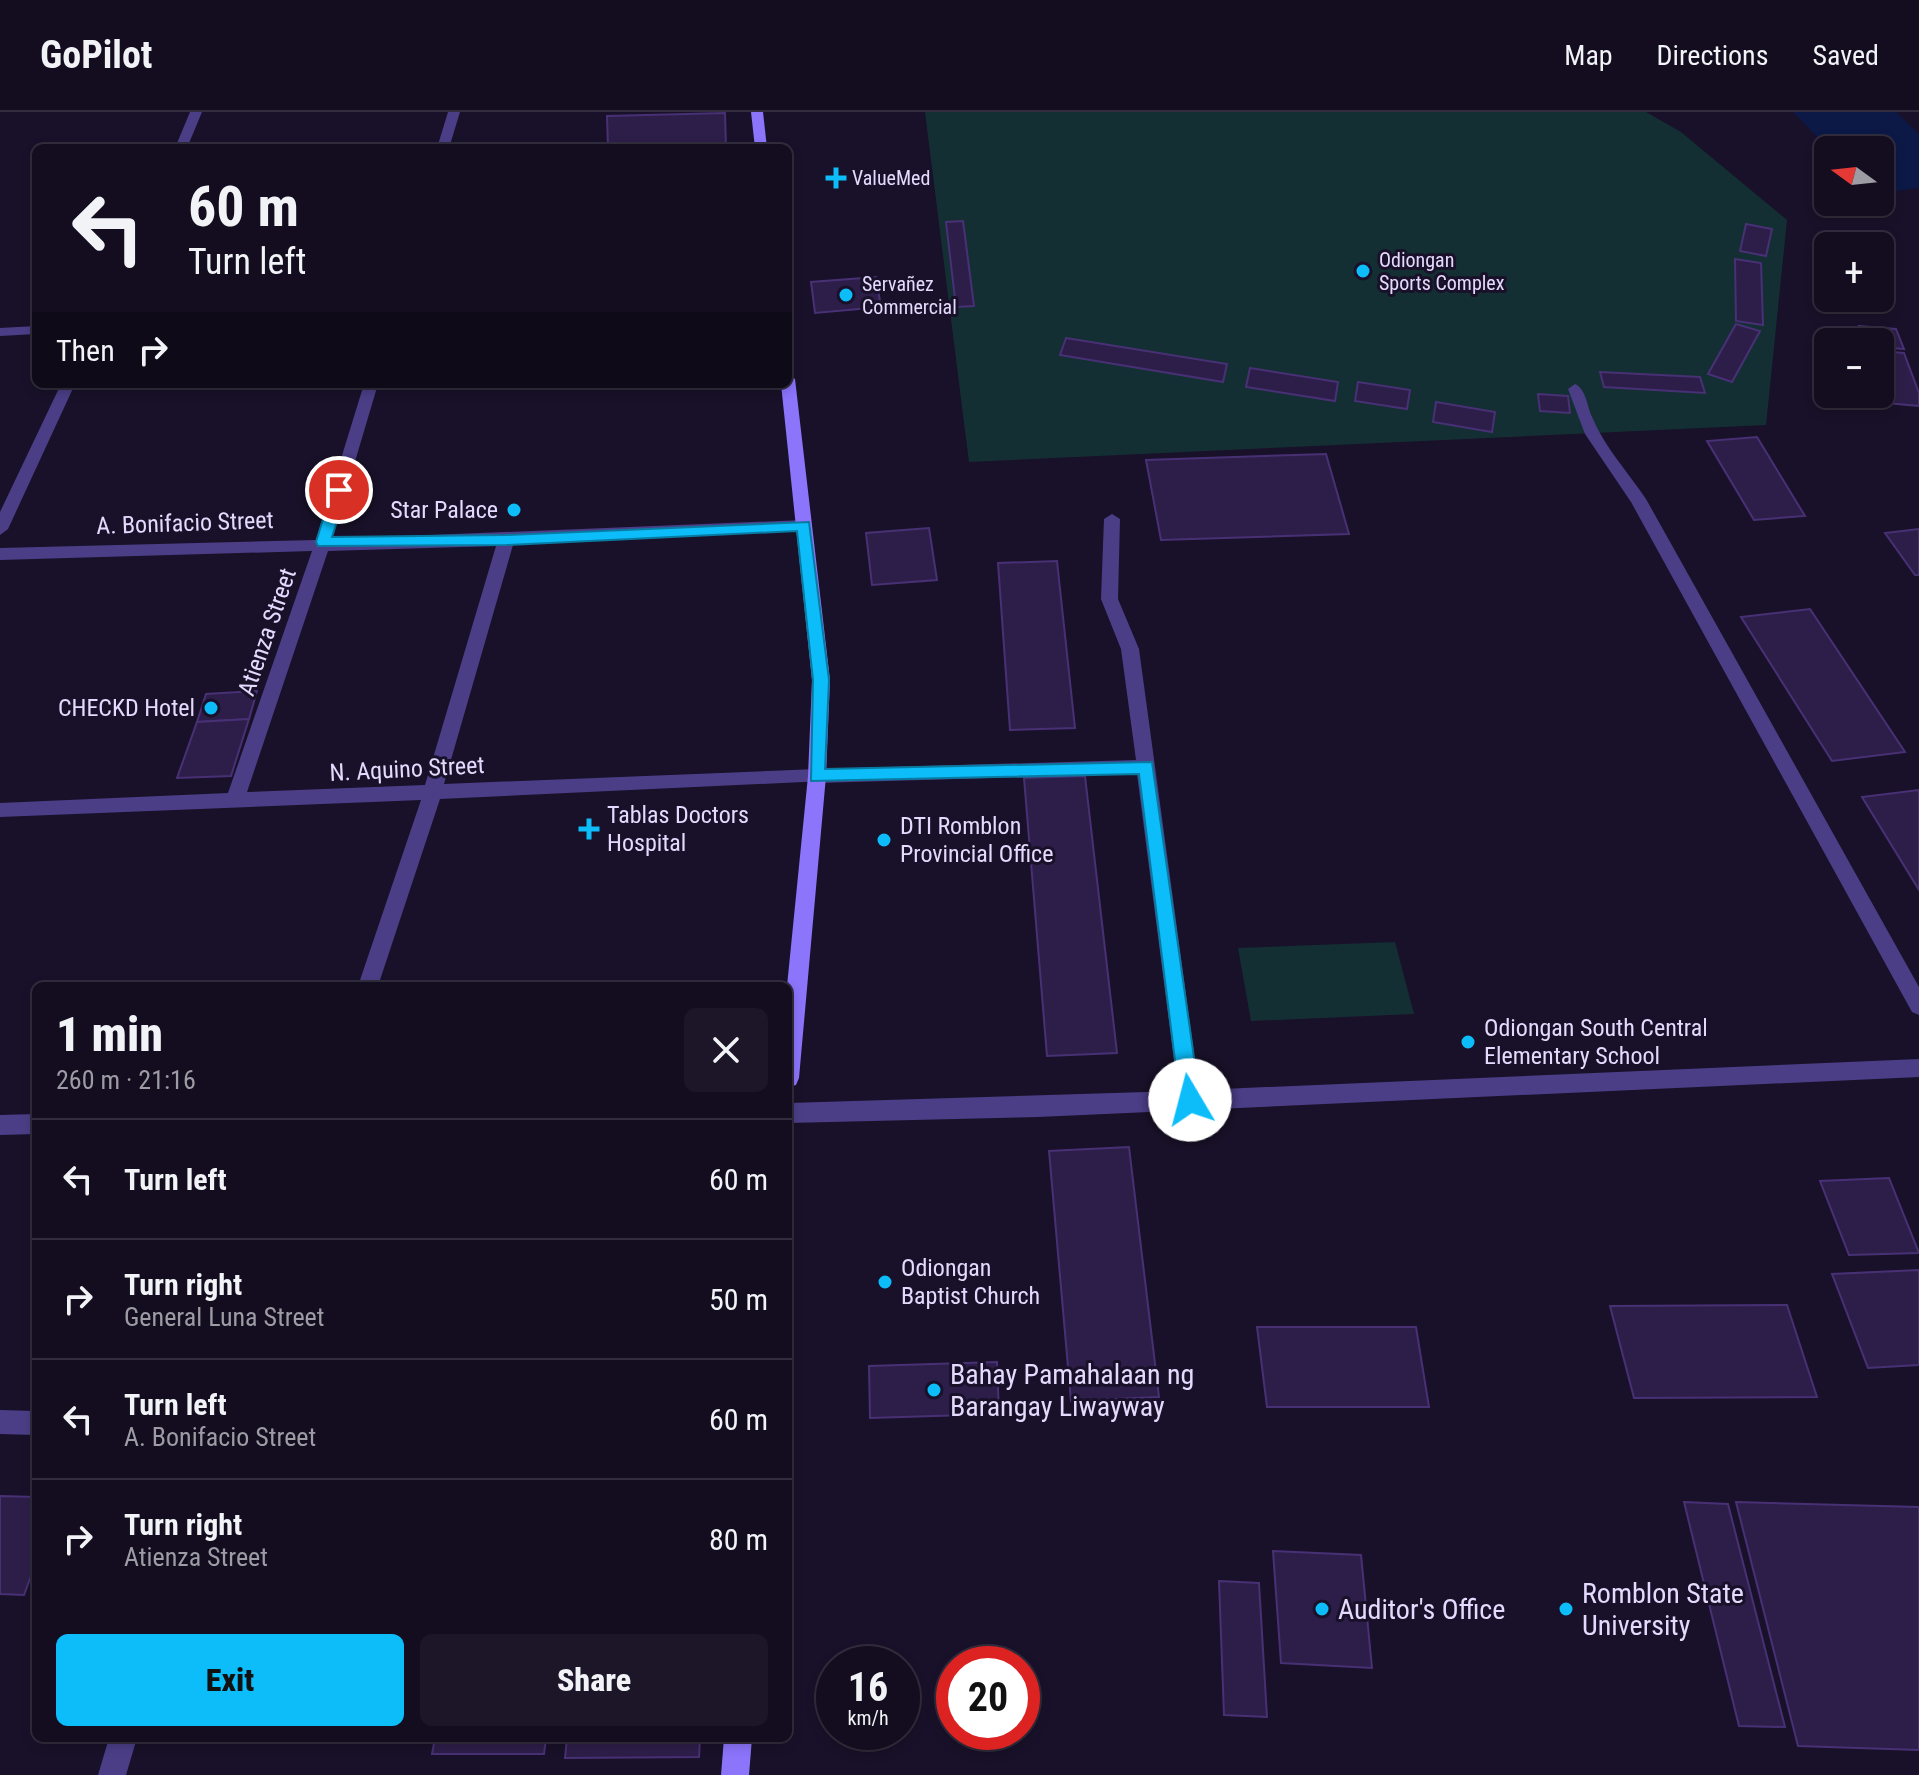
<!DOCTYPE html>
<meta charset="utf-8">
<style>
body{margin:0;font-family:"Roboto Condensed",sans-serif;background:#1c1628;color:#f1f3f6;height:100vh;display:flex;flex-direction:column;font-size:30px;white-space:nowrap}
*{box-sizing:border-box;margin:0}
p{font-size:26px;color:#9d9ca4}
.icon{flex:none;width:44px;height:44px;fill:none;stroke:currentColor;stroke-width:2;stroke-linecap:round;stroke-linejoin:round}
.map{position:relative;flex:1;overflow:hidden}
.side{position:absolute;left:32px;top:870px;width:760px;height:760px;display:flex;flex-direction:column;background:#130d1f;border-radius:12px;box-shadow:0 4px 12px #0003,0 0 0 2px #322d3d}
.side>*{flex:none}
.hud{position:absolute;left:32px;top:32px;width:760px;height:244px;border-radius:12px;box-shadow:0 4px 12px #0003,0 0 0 2px #322d3d;background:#130d1f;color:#f1f3f6;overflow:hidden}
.needle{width:52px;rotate:285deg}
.fabs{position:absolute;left:1814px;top:24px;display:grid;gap:16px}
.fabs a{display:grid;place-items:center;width:80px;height:80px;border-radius:12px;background:#130d1f;box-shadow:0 4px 12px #0003,0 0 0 2px #322d3d;font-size:40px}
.speed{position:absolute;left:816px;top:1534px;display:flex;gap:16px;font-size:40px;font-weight:700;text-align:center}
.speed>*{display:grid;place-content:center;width:104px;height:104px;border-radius:50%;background:#130d1f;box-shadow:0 4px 12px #0003,0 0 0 2px #322d3d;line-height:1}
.speed small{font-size:20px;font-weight:400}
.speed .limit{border:12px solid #d22;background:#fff;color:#111}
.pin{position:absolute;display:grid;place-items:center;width:68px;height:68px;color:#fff;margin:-34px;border:4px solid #fff;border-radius:50%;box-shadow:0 2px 8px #0007}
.me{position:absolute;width:88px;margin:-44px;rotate:352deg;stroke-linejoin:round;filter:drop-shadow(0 0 6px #0008)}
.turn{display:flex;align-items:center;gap:28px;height:168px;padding:0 24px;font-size:36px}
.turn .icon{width:104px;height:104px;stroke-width:2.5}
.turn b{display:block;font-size:56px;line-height:68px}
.then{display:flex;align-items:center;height:76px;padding:0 24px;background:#0003;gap:16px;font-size:30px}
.round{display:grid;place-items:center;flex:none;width:84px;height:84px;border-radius:12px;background:#1c1628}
.head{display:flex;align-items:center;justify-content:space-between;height:136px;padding:0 24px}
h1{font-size:48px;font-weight:800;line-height:60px}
.action{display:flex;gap:16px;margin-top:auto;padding:16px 24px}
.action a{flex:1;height:92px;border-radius:12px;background:#0cbdf9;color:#111;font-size:32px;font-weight:800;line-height:92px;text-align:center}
.action a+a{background:#1c1628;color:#f1f3f6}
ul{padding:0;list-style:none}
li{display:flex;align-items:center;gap:24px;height:120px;padding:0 24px;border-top:2px solid #322d3d}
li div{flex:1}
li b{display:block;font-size:30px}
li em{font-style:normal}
header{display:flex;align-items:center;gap:48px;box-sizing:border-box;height:112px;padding:0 40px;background:#130d1f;border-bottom:2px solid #322d3d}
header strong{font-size:38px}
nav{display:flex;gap:44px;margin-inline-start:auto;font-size:28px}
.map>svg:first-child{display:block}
.green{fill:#142f33}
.water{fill:#0c1947}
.building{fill:#2d1e49;stroke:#483075;stroke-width:2}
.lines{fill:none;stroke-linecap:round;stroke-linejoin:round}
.service{fill:#4b3e87;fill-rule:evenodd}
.minor{fill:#4b3e87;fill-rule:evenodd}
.secondary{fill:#8c74fb;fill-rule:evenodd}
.route{fill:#0cbdf9;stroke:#087ba2;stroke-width:2}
.poi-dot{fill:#0cbdf9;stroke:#191129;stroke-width:3}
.labels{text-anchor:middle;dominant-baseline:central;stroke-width:6;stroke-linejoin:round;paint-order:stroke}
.far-poi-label{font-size:20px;fill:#e4dafe;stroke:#191129;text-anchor:start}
.poi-label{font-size:24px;fill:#e4dafe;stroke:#191129;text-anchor:start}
.street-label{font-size:24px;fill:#e4dafe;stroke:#191129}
.near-poi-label{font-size:28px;fill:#e4dafe;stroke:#191129;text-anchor:start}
</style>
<header>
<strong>GoPilot</strong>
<nav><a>Map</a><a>Directions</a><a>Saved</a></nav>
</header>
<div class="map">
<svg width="1919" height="1663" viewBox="0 0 1919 1663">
<rect width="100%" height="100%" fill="#191129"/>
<g class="green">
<path d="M925,0H1646L1681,20L1787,108L1766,313L969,350Z"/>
<path d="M1395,830L1414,902L1251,909L1238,836Z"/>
</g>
<path class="water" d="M1793,0H1896L1919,22V76L1880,81V38H1830Z"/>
<g class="building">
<path d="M725,1L726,36H608L607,4Z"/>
<path d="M963,109L974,194L956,195L946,110Z"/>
<path d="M1746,112L1772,117L1766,144L1740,139Z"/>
<path d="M1735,147L1761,151L1763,213L1736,209Z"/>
<path d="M876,165L881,195L815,201L811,170Z"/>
<path d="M1736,212L1760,219L1732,270L1708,262Z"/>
<path d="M1859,214L1896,217L1904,237L1880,235V230H1864Z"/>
<path d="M1066,226L1227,252L1223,270L1060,243Z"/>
<path d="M1880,239L1904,241L1919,281V294L1864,289L1862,282H1880Z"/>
<path d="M1250,256L1338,270L1335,289L1246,275Z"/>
<path d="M1600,260L1700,265L1705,281L1604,275Z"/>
<path d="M1358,270L1410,278L1407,297L1355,289Z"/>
<path d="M1538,282L1568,284L1570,301L1540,299Z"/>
<path d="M1436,290L1495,300L1492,320L1433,310Z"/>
<path d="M1757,325L1805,404L1754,408L1707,329Z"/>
<path d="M1326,342L1349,422L1161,428L1146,348Z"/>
<path d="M929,416L937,468L872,473L866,421Z"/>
<path d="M1919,417V463H1915L1885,421Z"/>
<path d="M1057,449L1075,616L1010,618L998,451Z"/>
<path d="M1810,497L1905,640L1832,649L1741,505Z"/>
<path d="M257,579L249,607L197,610L206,582Z"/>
<path d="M249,607L231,664L177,666L197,610Z"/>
<path d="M1085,664L1117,941L1047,944L1024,666Z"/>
<path d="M1919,678V778L1862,685Z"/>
<path d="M1129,1035L1159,1285L1071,1289L1049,1039Z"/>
<path d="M1889,1066L1919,1141L1849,1143L1820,1069Z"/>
<path d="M1919,1158V1253L1868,1256L1832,1162Z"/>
<path d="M1787,1193L1817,1285L1634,1286L1610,1194Z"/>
<path d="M1257,1215H1416L1429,1295H1267Z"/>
<path d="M997,1250L999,1302L870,1306L869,1254Z"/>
<path d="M0,1384L36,1385V1450L24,1483L0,1482Z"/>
<path d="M1684,1390L1728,1392L1785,1615L1739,1614Z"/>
<path d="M1736,1390L1919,1395V1638L1798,1634Z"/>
<path d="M1273,1439L1361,1443L1372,1556L1281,1551Z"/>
<path d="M1219,1469L1259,1471L1267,1605L1224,1603Z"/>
<path d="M435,1626H546L544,1642H432Z"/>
<path d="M567,1626H700L699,1645L565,1646Z"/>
</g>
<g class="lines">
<g class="service">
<path d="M1575,272C1586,277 1587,294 1592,305C1605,336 1628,360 1646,387L1919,875V903L1912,900L1631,390L1585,322L1568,277Z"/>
<path d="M1112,402L1120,407L1118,487L1139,537L1199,978L1919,947V965L1038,1005L788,1011V991L1178,979L1137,662L817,671L808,664L817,657L1136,648L1121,537L1101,487L1104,407Z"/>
</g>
<g class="minor">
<path d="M190,0H202L187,36H175Z"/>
<path d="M448,0H460L449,36H437Z"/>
<path d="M36,214V222L0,224V216Z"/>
<path d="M61,272H75L8,417L0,423V400Z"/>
<path d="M364,272H378L332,427L803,408L811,413L803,418L513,433L444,672L817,657L826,664L824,669L440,687L378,874H358L421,688L0,705V691L228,681L312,439L0,448V436L316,428ZM496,434L425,673L247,680L328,439Z"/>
<path d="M36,1002V1022L0,1023V1003Z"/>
<path d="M0,1298L36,1299V1323L0,1322Z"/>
<path d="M109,1626H137L126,1663H98Z"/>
</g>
<g class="secondary">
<path d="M751,0H763L767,36H755Z"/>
<path d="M788,262L795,267L830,568L826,664L799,966L796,973L788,975L787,874L808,664L812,568L781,272H788Z"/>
<path d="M724,1626H752L749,1663H721Z"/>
</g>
</g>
<path class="route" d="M339,373L347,378L332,425L506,423L809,410L829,568L825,657L1152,650L1200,988L1197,994H1183L1180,988L1139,662L811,669L813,568L797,419L506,433L318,434L316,430L332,378Z"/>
<g class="poi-dot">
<path d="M832 54h8v8h8v8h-8v8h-8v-8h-8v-8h8z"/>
<circle cx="1363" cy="159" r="8"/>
<circle cx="846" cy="183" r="8"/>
<circle cx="514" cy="398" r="8"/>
<circle cx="211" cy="596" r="8"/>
<path d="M585 705h8v8h8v8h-8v8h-8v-8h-8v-8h8z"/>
<circle cx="884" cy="728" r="8"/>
<circle cx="1468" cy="930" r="8"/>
<circle cx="885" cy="1170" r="8"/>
<circle cx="934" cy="1278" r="8"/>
<circle cx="1322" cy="1497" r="8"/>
<circle cx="1566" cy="1497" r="8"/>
</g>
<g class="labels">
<g class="far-poi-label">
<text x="852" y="66">ValueMed</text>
<text x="1379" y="148">Odiongan<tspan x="1379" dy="23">Sports Complex</tspan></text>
<text x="862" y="172">Servañez<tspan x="862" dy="23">Commercial</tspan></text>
</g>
<g class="poi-label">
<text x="498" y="398" text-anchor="end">Star Palace</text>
<text x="195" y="596" text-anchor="end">CHECKD Hotel</text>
<text x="607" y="703">Tablas Doctors<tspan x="607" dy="28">Hospital</tspan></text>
<text x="900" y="714">DTI Romblon<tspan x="900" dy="28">Provincial Office</tspan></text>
<text x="1484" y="916">Odiongan South Central<tspan x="1484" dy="28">Elementary School</tspan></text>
<text x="901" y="1156">Odiongan<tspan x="901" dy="28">Baptist Church</tspan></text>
</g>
<g class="street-label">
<text transform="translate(185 411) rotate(-2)">A. Bonifacio Street</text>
<text transform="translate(267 520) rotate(-71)">Atienza Street</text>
<text transform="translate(407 657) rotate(-3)">N. Aquino Street</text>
</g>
<g class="near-poi-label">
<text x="950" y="1262">Bahay Pamahalaan ng<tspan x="950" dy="32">Barangay Liwayway</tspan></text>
<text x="1582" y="1481">Romblon State<tspan x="1582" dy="32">University</tspan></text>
<text x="1338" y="1497">Auditor's Office</text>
</g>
</g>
</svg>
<div class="fabs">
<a><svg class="needle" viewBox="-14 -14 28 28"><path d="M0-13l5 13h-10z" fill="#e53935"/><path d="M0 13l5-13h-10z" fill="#9d9ca4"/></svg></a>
<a>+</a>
<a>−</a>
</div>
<div class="speed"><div>16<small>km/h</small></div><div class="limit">20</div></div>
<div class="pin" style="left:339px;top:378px;background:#d93025"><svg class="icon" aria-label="arrive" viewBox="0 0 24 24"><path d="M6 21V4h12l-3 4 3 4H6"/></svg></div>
<svg class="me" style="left:1190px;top:988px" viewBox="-20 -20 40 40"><circle r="19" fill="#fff"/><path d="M0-13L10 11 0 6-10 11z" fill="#0cbdf9"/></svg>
<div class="hud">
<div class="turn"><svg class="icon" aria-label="left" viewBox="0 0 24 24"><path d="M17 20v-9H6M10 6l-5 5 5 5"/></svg><div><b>60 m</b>Turn left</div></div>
<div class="then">Then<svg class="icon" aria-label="right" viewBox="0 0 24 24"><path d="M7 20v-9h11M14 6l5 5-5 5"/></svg></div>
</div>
<section class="side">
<div class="head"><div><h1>1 min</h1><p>260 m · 21:16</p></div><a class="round"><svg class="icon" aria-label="close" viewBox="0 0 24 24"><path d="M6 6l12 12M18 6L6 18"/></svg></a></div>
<ul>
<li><svg class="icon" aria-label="left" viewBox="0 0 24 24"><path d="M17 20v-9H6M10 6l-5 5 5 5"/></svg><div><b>Turn left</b></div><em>60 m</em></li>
<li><svg class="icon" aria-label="right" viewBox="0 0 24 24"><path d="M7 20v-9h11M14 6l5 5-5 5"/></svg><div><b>Turn right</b><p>General Luna Street</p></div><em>50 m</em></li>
<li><svg class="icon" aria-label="left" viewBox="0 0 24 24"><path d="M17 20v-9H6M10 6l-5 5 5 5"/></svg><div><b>Turn left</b><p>A. Bonifacio Street</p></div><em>60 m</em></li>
<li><svg class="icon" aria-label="right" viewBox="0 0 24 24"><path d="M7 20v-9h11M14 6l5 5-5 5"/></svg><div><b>Turn right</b><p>Atienza Street</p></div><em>80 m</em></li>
</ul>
<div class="action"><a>Exit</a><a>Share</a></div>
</section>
</div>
